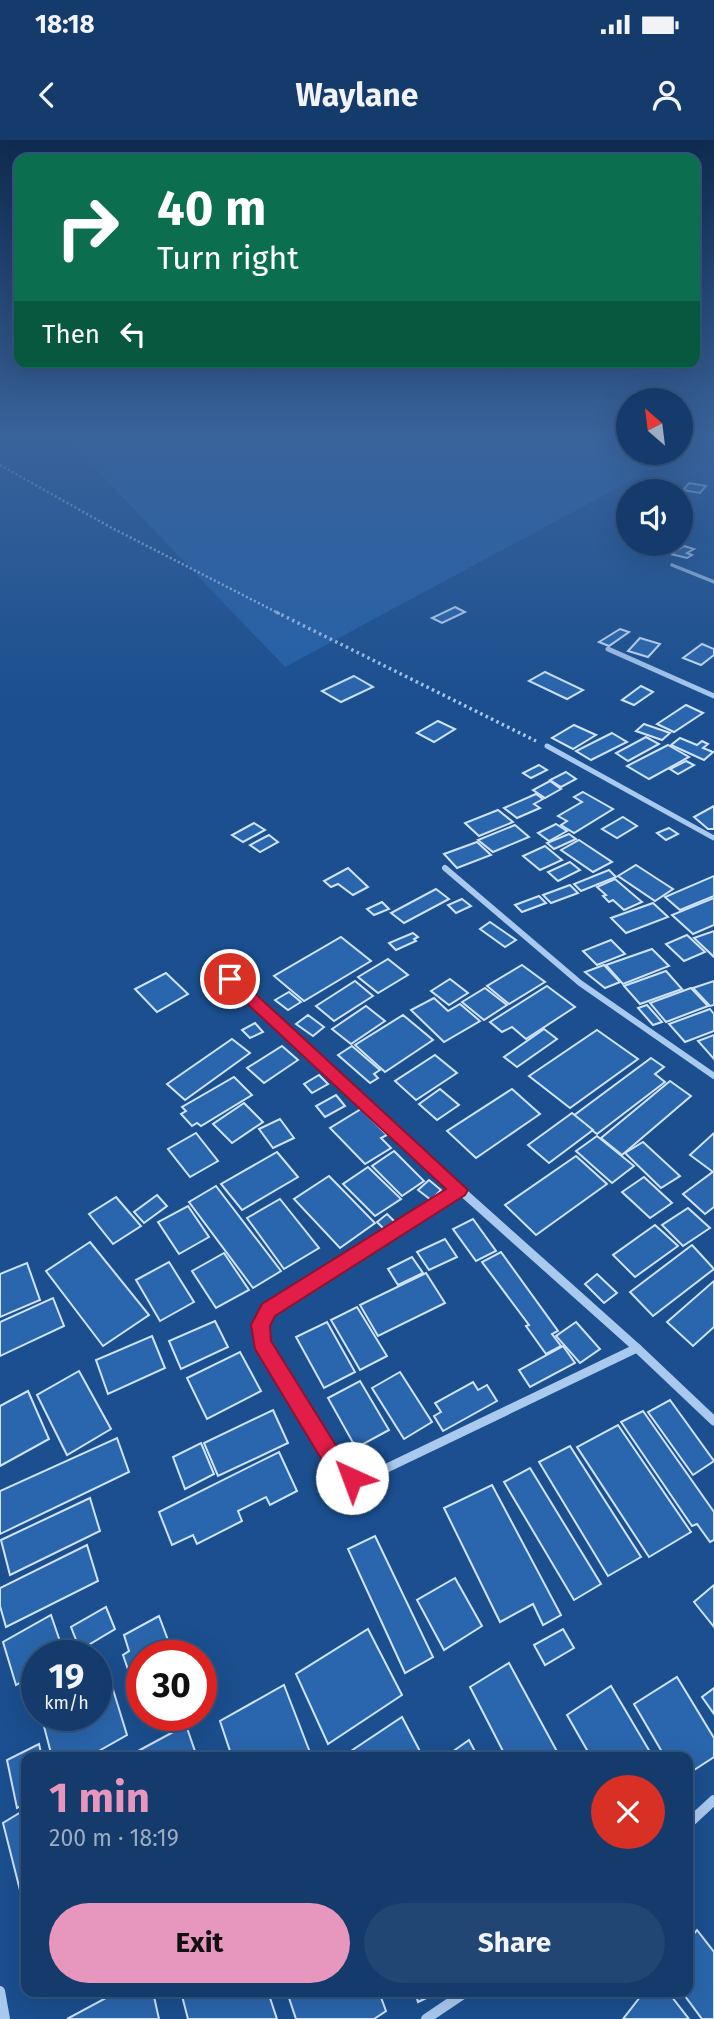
<!DOCTYPE html>
<meta charset="utf-8">
<style>
body{margin:0;font-family:"Fira Sans",sans-serif;background:#214673;color:#f1f3f6;height:100vh;display:flex;flex-direction:column;font-size:26px;white-space:nowrap}
*{box-sizing:border-box;margin:0}
p{font-size:23px;color:#9dadc1}
.icon{flex:none;width:38px;height:38px;fill:none;stroke:currentColor;stroke-width:2;stroke-linecap:round;stroke-linejoin:round}
.map{position:relative;flex:1;overflow:hidden}
.drawer{position:absolute;left:21px;top:1612px;width:672px;height:245px;display:flex;flex-direction:column;background:#143b6b;border-radius:14px;box-shadow:0 7px 28px #0002,0 0 0 2px #33557e}
.drawer>*{flex:none}
.top-card{position:absolute;left:14px;top:14px;width:686px;height:214px;border-radius:14px;box-shadow:0 7px 28px #0002,0 0 0 2px #33557e;background:#0b6e4f;color:#fff;overflow:hidden}
.needle{width:46px;rotate:332deg}
.buttons{position:absolute;left:616px;top:248px;display:grid;gap:14px}
.buttons a{display:grid;place-items:center;width:77px;height:77px;border-radius:50%;background:#143b6b;box-shadow:0 7px 28px #0002,0 0 0 2px #33557e;font-size:35px}
.speed{position:absolute;left:21px;top:1500px;display:flex;gap:14px;font-size:35px;font-weight:700;text-align:center}
.speed>*{display:grid;place-content:center;width:91px;height:91px;border-radius:50%;background:#143b6b;box-shadow:0 7px 28px #0002,0 0 0 2px #33557e;line-height:1}
.speed small{font-size:18px;font-weight:400}
.speed .limit{border:10px solid #d22;background:#fff;color:#111}
.pin{position:absolute;display:grid;place-items:center;width:60px;height:60px;color:#fff;margin:-30px;border:4px solid #fff;border-radius:50%;box-shadow:0 2px 7px #0007}
.me{position:absolute;width:77px;margin:-38px;rotate:317deg;stroke-linejoin:round;filter:drop-shadow(0 0 5px #0008)}
.turn{display:flex;align-items:center;gap:24px;height:147px;padding:0 28px;font-size:32px}
.turn .icon{width:91px;height:91px;stroke-width:2.5}
.turn b{display:block;font-size:49px;line-height:60px}
.then{display:flex;align-items:center;height:66px;padding:0 28px;background:#0003;gap:14px;font-size:26px}
.round{display:grid;place-items:center;flex:none;width:74px;height:74px;border-radius:37px;background:#214673}
.headline{display:flex;align-items:center;justify-content:space-between;height:119px;padding:0 28px}
h1{font-size:42px;font-weight:700;line-height:52px;color:#e797bd}
.button{display:flex;gap:14px;margin-top:auto;padding:14px 28px}
.button a{flex:1;height:80px;border-radius:42px;background:#e797bd;color:#111;font-size:28px;font-weight:700;line-height:80px;text-align:center}
.button a+a{background:#214673;color:#f1f3f6}
.status{display:flex;justify-content:space-between;align-items:center;height:49px;padding:0 35px;background:#143b6b;direction:ltr}
.status svg{height:19px;fill:currentColor}
header{display:flex;justify-content:space-between;align-items:center;height:91px;padding:0 28px;background:#143b6b;font-size:32px;font-weight:700}
.map>svg:first-child{display:block}
.green{fill:#2461a8}
.building{fill:#2a66ad;stroke:#cfe3fa;stroke-width:2}
.lines{fill:none;stroke-linecap:round;stroke-linejoin:round}
.path-far1{stroke:#a9c9ee;stroke-width:2.5;stroke-dasharray:2 2.5;stroke-linecap:butt}
.path{stroke:#a9c9ee;stroke-width:3.5;stroke-dasharray:2.5 3.5;stroke-linecap:butt}
.street-far4{stroke:#a9c9ee;stroke-width:3.5}
.street-far3{stroke:#a9c9ee;stroke-width:5}
.street-far2{stroke:#a9c9ee;stroke-width:6}
.street-far1{stroke:#a9c9ee;stroke-width:9}
.street{stroke:#a9c9ee;stroke-width:10}
.route{fill:#e11d48;stroke:#92132f;stroke-width:2}
</style>
<div class="status"><b>18:18</b><svg viewBox="0 0 49 12"><path d="M0 12V9h3v3zM5 12V6h3v6zM10 12V3h3v9zM15 12V0h3v12zM26 1h20v11H26zM47 4h2v5h-2z"/></svg></div>
<header><svg class="icon" aria-label="back" viewBox="0 0 24 24"><path d="M15 5l-7 7 7 7"/></svg>Waylane<svg class="icon" aria-label="person" viewBox="0 0 24 24"><circle cx="12" cy="8" r="4"/><path d="M4 21q1-7 8-7t8 7"/></svg></header>
<div class="map">
<svg width="714" height="1879" viewBox="0 0 714 1879">
<rect width="100%" height="100%" fill="#1b4f8f"/>
<path class="green" d="M76,297H628V313H681V297H714V300L675,317L285,527L70,302Z"/>
<g class="building">
<path d="M689,343L706,346L700,353L683,350Z"/>
<path d="M684,406L694,409L687,413L692,415L687,418L671,414Z"/>
<path d="M455,467L465,472L442,483L432,478Z"/>
<path d="M620,489L629,492L609,506L599,502Z"/>
<path d="M640,498L660,504L648,517L628,511Z"/>
<path d="M702,504L714,509V515L701,525L683,518Z"/>
<path d="M545,532L583,550L567,559L529,541Z"/>
<path d="M354,536L373,547L341,562L322,551Z"/>
<path d="M641,546L653,552L634,565L622,560Z"/>
<path d="M686,565L703,573L674,592L657,584Z"/>
<path d="M438,581L455,589L434,602L417,593Z"/>
<path d="M644,584L670,593L662,600L636,591Z"/>
<path d="M574,585L596,595L573,609L552,598Z"/>
<path d="M612,593L627,602L591,620L576,611Z"/>
<path d="M646,597L659,604L628,621L616,613Z"/>
<path d="M680,598L697,605L702,601L708,604L703,608L713,612L704,620L671,605Z"/>
<path d="M668,605L689,617L649,639L627,626Z"/>
<path d="M686,621L694,625L678,634L670,629Z"/>
<path d="M539,625L547,630L531,638L523,633Z"/>
<path d="M566,632L576,639L561,647L550,640Z"/>
<path d="M550,641L561,649L545,658L533,650Z"/>
<path d="M583,652L613,669L574,693L561,685L567,681L558,676L582,662L574,657Z"/>
<path d="M536,654L543,659L534,664L540,668L517,678L504,668Z"/>
<path d="M714,666V689H708L694,677Z"/>
<path d="M498,670L513,682L479,696L465,683Z"/>
<path d="M623,677L637,686L617,698L602,689Z"/>
<path d="M254,683L265,690L243,702L232,695Z"/>
<path d="M556,684L567,691L549,701L538,693Z"/>
<path d="M515,685L529,697L493,712L478,700Z"/>
<path d="M669,688L678,694L666,700L657,693Z"/>
<path d="M569,694L576,699L554,709L547,703Z"/>
<path d="M269,695L278,702L260,712L250,705Z"/>
<path d="M579,700L612,722L593,732L561,710Z"/>
<path d="M477,702L491,715L457,728L444,714Z"/>
<path d="M545,706L562,720L540,730L523,716Z"/>
<path d="M570,722L580,730L558,741L548,732Z"/>
<path d="M636,725L659,740L673,749L655,761L618,736Z"/>
<path d="M348,728L368,747L353,755L338,744L331,747L324,741Z"/>
<path d="M609,730L616,737L581,751L574,744Z"/>
<path d="M714,736V756L680,770L665,757Z"/>
<path d="M615,739L642,762L624,770L613,760L609,762L603,756L606,755L597,747Z"/>
<path d="M570,745L578,753L551,763L543,755Z"/>
<path d="M436,749L449,759L404,783L391,773Z"/>
<path d="M539,756L546,763L522,772L515,765Z"/>
<path d="M714,758V785L693,794L672,775Z"/>
<path d="M462,759L471,766L456,773L448,765Z"/>
<path d="M382,762L389,769L374,775L367,769Z"/>
<path d="M653,763L668,777L626,793L611,778Z"/>
<path d="M490,782L516,800L505,807L480,789Z"/>
<path d="M714,791V817L694,798Z"/>
<path d="M413,793L418,797L414,799L416,801L396,810L389,803Z"/>
<path d="M687,795L705,812L684,821L666,804Z"/>
<path d="M341,797L371,821L304,861L274,836Z"/>
<path d="M611,800L625,814L597,825L583,811Z"/>
<path d="M652,809L669,826L623,844L606,825Z"/>
<path d="M388,819L408,835L378,853L358,837Z"/>
<path d="M522,825L545,842L509,864L487,846Z"/>
<path d="M604,825L620,842L605,848L585,832Z"/>
<path d="M666,831L682,849L640,864L624,846Z"/>
<path d="M166,833L188,854L157,872L135,849Z"/>
<path d="M450,839L468,853L449,865L431,851Z"/>
<path d="M355,841L373,856L334,881L316,866Z"/>
<path d="M714,841V865L710,866L693,848Z"/>
<path d="M547,846L575,867L526,899L512,887L502,892L490,882Z"/>
<path d="M485,848L507,865L484,880L462,862Z"/>
<path d="M691,848L708,866L666,882L650,863Z"/>
<path d="M289,852L301,862L288,870L275,860Z"/>
<path d="M434,858L448,871L460,864L480,881L444,902L411,870Z"/>
<path d="M647,865L662,882L653,885L638,868Z"/>
<path d="M366,866L385,881L351,904L332,889Z"/>
<path d="M710,869L714,874V891L685,902L669,884Z"/>
<path d="M308,875L324,887L313,896L296,884Z"/>
<path d="M403,875L433,900L385,932L355,905Z"/>
<path d="M255,883L263,892L250,898L242,890Z"/>
<path d="M544,889L557,899L517,927L504,917Z"/>
<path d="M597,890L638,919L570,968L529,936Z"/>
<path d="M714,895V919L698,901Z"/>
<path d="M232,899L250,913L185,960L167,944Z"/>
<path d="M282,906L298,920L264,943L247,928Z"/>
<path d="M352,906L380,930L374,934L378,938L370,943L338,915Z"/>
<path d="M435,915L457,933L416,960L395,941Z"/>
<path d="M651,918L664,927L655,934L665,942L597,994L573,976Z"/>
<path d="M319,935L328,944L312,953L304,944Z"/>
<path d="M234,937L252,955L201,986L197,983L192,986L181,974L186,971L182,967Z"/>
<path d="M670,941L691,956L622,1015L601,998Z"/>
<path d="M440,949L459,965L437,980L419,964Z"/>
<path d="M512,949L540,974L476,1018L447,991Z"/>
<path d="M336,955L345,966L325,977L316,966Z"/>
<path d="M244,963L263,982L232,1003L213,984Z"/>
<path d="M361,969L387,995L381,998L391,1008L365,1024L330,988Z"/>
<path d="M572,973L593,990L549,1023L528,1005Z"/>
<path d="M280,979L294,998L273,1008L259,989Z"/>
<path d="M196,993L218,1021L190,1037L168,1009Z"/>
<path d="M714,993V1031L713,1032L690,1015Z"/>
<path d="M597,996L634,1026L612,1043L576,1011Z"/>
<path d="M643,1002L680,1036L661,1048L625,1013Z"/>
<path d="M394,1011L424,1041L402,1056L372,1026Z"/>
<path d="M277,1012L298,1037L242,1070L221,1044Z"/>
<path d="M576,1016L607,1044L536,1095L505,1065Z"/>
<path d="M368,1027L401,1059L375,1076L343,1044Z"/>
<path d="M714,1031V1067L705,1074L683,1054Z"/>
<path d="M329,1036L375,1083L340,1108L294,1059Z"/>
<path d="M644,1037L672,1063L650,1078L622,1052Z"/>
<path d="M429,1040L441,1050L431,1060L418,1050Z"/>
<path d="M216,1046L281,1131L253,1148L189,1062Z"/>
<path d="M157,1055L167,1066L144,1083L134,1072Z"/>
<path d="M116,1057L141,1086L113,1104L89,1074Z"/>
<path d="M280,1059L319,1108L284,1129L247,1078Z"/>
<path d="M188,1066L209,1097L179,1114L158,1082Z"/>
<path d="M688,1068L710,1088L683,1106L662,1085Z"/>
<path d="M387,1074L398,1085L388,1093L377,1082Z"/>
<path d="M473,1079L496,1111L476,1121L453,1089Z"/>
<path d="M655,1085L678,1106L635,1137L613,1115Z"/>
<path d="M445,1099L457,1117L429,1130L417,1112Z"/>
<path d="M90,1102L149,1175L103,1206L46,1131Z"/>
<path d="M692,1105L714,1129L653,1176L630,1152Z"/>
<path d="M501,1112L558,1191L552,1194L561,1206L546,1214L526,1186L529,1185L482,1122Z"/>
<path d="M224,1113L249,1150L216,1168L192,1131Z"/>
<path d="M412,1117L423,1133L398,1145L388,1129Z"/>
<path d="M169,1122L194,1162L160,1181L136,1140Z"/>
<path d="M27,1123L40,1160L0,1177V1134Z"/>
<path d="M426,1133L445,1163L378,1196L360,1165Z"/>
<path d="M597,1134L617,1153L604,1163L585,1144Z"/>
<path d="M714,1141V1187L693,1206L667,1182Z"/>
<path d="M53,1158L64,1186L0,1216V1182Z"/>
<path d="M357,1167L387,1216L360,1230L331,1180Z"/>
<path d="M215,1181L228,1207L181,1229L169,1201Z"/>
<path d="M327,1182L355,1232L324,1248L296,1197Z"/>
<path d="M576,1182L600,1209L580,1223L556,1196Z"/>
<path d="M152,1196L165,1228L108,1254L96,1220Z"/>
<path d="M563,1206L575,1223L530,1247L519,1230Z"/>
<path d="M240,1212L261,1251L207,1279L187,1238Z"/>
<path d="M79,1231L111,1289L67,1315L37,1255Z"/>
<path d="M400,1232L432,1282L404,1299L372,1248Z"/>
<path d="M360,1241L389,1290L356,1308L328,1258Z"/>
<path d="M473,1242L478,1250L487,1245L497,1261L443,1291L434,1276L441,1272L435,1263Z"/>
<path d="M28,1251L49,1299L0,1326V1266Z"/>
<path d="M670,1260L714,1321L693,1335L648,1272Z"/>
<path d="M273,1270L288,1303L218,1336L204,1303Z"/>
<path d="M643,1271L714,1372V1400L710,1402L697,1384L692,1386L621,1282Z"/>
<path d="M618,1285L691,1392L649,1417L577,1307Z"/>
<path d="M117,1298L129,1332L0,1394V1351Z"/>
<path d="M201,1303L214,1334L185,1349L173,1317Z"/>
<path d="M570,1306L641,1417L608,1436L539,1322Z"/>
<path d="M279,1312L297,1351L270,1365L266,1357L238,1371L242,1381L197,1404L193,1395L172,1405L159,1372Z"/>
<path d="M530,1328L601,1444L574,1460L504,1342Z"/>
<path d="M492,1345L561,1475L543,1485L533,1464L500,1482L444,1368Z"/>
<path d="M90,1358L100,1391L10,1435L1,1400Z"/>
<path d="M375,1396L433,1517L405,1533L348,1409Z"/>
<path d="M87,1405L98,1441L6,1487L0,1466V1448Z"/>
<path d="M455,1438L482,1486L444,1510L417,1460Z"/>
<path d="M714,1445V1487L694,1462Z"/>
<path d="M106,1467L115,1489L80,1510L71,1487Z"/>
<path d="M51,1475L65,1516H37V1533L16,1545L3,1502Z"/>
<path d="M159,1476L174,1516H142V1547L135,1550L123,1515L129,1511L124,1495Z"/>
<path d="M368,1489L402,1555L328,1604L296,1534Z"/>
<path d="M563,1489L574,1508L545,1525L534,1505Z"/>
<path d="M509,1523L560,1617H506L470,1547Z"/>
<path d="M107,1530L127,1595L88,1617H52L41,1575H96V1536Z"/>
<path d="M677,1537L714,1598V1617L688,1634V1617H665L634,1564Z"/>
<path d="M284,1545L311,1615L232,1617L220,1581Z"/>
<path d="M611,1546L653,1617H591L567,1575Z"/>
<path d="M714,1548V1574L702,1557Z"/>
<path d="M402,1577L423,1617H342Z"/>
<path d="M186,1585L197,1617H127Z"/>
<path d="M469,1600L478,1617H445Z"/>
<path d="M39,1604L42,1617H26V1663L17,1668L7,1620Z"/>
<path d="M26,1669V1774L3,1683Z"/>
<path d="M697,1790L714,1812V1879H702L682,1852H688V1801Z"/>
<path d="M117,1852H153L159,1879H67Z"/>
<path d="M181,1852H268L277,1879H188Z"/>
<path d="M287,1852H379L386,1871L374,1879H296Z"/>
<path d="M415,1852H439L418,1862Z"/>
<path d="M644,1852H668L689,1879H623Z"/>
</g>
<g class="lines">
<path class="path-far1" d="M0,325L110,387L280,474"/>
<path class="path" d="M276,472L536,601"/>
<path class="street-far4" d="M672,425L714,442"/>
<g class="street-far3">
<path d="M608,509L714,556"/>
<path d="M547,606L714,698"/>
</g>
<g class="street-far2">
<path d="M445,728L580,843L714,936"/>
<path d="M230,839L403,998"/>
</g>
<g class="street-far1">
<path d="M401,997L637,1208L714,1281"/>
<path d="M459,1050L269,1170L260,1185L262,1203L338,1328L352,1338H366L637,1208"/>
</g>
<g class="street">
<path d="M688,1684L714,1660"/>
<path d="M0,1851L5,1879"/>
<path d="M426,1879L466,1852"/>
</g>
</g>
<linearGradient id="sky" x2="0" y2="1"><stop stop-color="#0f2b4f"/><stop offset="0.53" stop-color="#39639b"/><stop offset="1" stop-color="#39639b" stop-opacity="0"/></linearGradient>
<rect width="714" height="560" fill="url(#sky)"/>
<path class="route" d="M230,834L235,835L468,1050L465,1055L275,1176L270,1186L271,1201L345,1320L359,1330L362,1338L359,1345L352,1348L331,1335L255,1209L251,1185L262,1164L446,1049L225,843L223,839L225,835Z"/>
</svg>
<div class="buttons">
<a><svg class="needle" viewBox="-14 -14 28 28"><path d="M0-13l5 13h-10z" fill="#e53935"/><path d="M0 13l5-13h-10z" fill="#9dadc1"/></svg></a>
<a><svg class="icon" aria-label="sound" viewBox="0 0 24 24"><path d="M4 9h4l5-4v14l-5-4H4zM17 9q2 3 0 6"/></svg></a>
</div>
<div class="speed"><div>19<small>km/h</small></div><div class="limit">30</div></div>
<div class="pin" style="left:230px;top:839px;background:#d93025"><svg class="icon" aria-label="arrive" viewBox="0 0 24 24"><path d="M6 21V4h12l-3 4 3 4H6"/></svg></div>
<svg class="me" style="left:352px;top:1338px" viewBox="-20 -20 40 40"><circle r="19" fill="#fff"/><path d="M0-13L10 11 0 6-10 11z" fill="#e11d48"/></svg>
<div class="top-card">
<div class="turn"><svg class="icon" aria-label="right" viewBox="0 0 24 24"><path d="M7 20v-9h11M14 6l5 5-5 5"/></svg><div><b>40 m</b>Turn right</div></div>
<div class="then">Then<svg class="icon" aria-label="left" viewBox="0 0 24 24"><path d="M17 20v-9H6M10 6l-5 5 5 5"/></svg></div>
</div>
<section class="drawer">
<div class="headline"><div><h1>1 min</h1><p>200 m · 18:19</p></div><a class="round" style="background:#d93025;color:#fff"><svg class="icon" aria-label="close" viewBox="0 0 24 24"><path d="M6 6l12 12M18 6L6 18"/></svg></a></div>
<div class="button"><a>Exit</a><a>Share</a></div>
</section>
</div>
